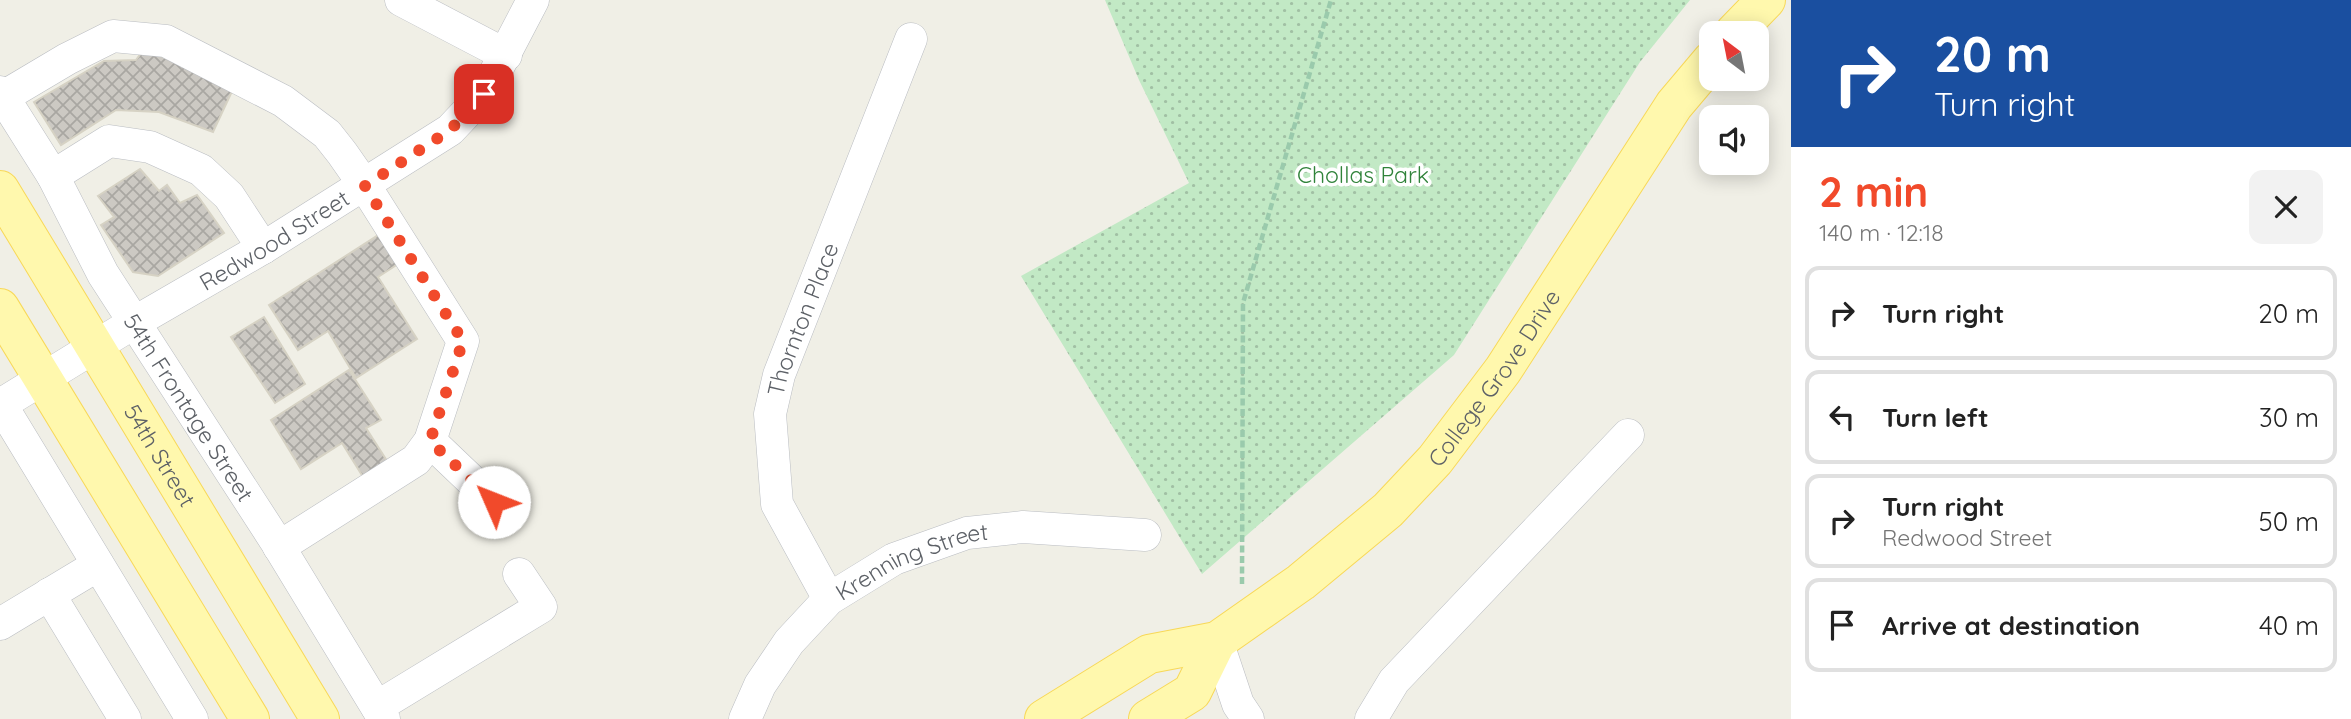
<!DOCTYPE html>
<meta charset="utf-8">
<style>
body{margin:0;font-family:Quicksand,sans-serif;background:#f2f2f2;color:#222;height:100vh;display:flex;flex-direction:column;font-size:26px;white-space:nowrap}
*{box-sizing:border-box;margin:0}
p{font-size:23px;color:#767676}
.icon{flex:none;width:38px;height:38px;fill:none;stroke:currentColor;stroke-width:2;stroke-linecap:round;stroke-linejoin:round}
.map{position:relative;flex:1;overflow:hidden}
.sheet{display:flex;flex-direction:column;background:#fff;width:560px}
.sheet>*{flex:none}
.hud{background:#1a4fa0;color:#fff;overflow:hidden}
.needle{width:46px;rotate:328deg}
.tools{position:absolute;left:1699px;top:21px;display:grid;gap:14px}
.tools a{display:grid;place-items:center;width:70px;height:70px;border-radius:14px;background:#fff;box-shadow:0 4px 18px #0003;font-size:35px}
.pin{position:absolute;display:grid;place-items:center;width:60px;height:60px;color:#fff;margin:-30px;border-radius:14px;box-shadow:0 4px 10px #0006}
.me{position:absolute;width:77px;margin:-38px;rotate:314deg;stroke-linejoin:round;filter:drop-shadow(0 0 5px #0008)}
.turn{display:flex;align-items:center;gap:24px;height:147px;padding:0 28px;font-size:32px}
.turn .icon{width:91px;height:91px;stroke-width:2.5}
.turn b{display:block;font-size:49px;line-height:60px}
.round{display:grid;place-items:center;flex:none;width:74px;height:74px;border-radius:14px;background:#f2f2f2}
.overview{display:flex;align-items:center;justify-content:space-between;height:119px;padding:0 28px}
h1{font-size:42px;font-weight:700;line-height:52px;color:#f14a2b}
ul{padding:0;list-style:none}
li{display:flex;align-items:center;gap:21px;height:94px;margin:0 14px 10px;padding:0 14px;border:4px solid #e0e0e0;border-radius:14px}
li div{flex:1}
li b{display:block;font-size:26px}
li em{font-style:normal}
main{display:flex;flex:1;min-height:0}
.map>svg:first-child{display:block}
.green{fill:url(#green-dots)}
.building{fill:url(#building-cross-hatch);stroke:#d6d2c4;stroke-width:2}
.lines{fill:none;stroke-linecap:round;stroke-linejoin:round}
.minor-casing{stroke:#babdc2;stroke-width:33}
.major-casing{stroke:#f8d858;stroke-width:40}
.path{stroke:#9acaac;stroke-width:4.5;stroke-dasharray:7 3.5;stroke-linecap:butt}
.minor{stroke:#fff;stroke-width:32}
.major{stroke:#fff8ad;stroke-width:38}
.route{stroke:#f14a2b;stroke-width:12;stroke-dasharray:0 21.6}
.labels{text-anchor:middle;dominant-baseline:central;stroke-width:7;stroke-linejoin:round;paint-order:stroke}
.park-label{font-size:23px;fill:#30833a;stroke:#fff}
.street-label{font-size:23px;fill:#5d6167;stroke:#fff}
</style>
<main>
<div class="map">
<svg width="1791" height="719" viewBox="0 0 1791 719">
<defs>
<pattern id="green-dots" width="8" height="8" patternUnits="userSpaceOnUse" patternTransform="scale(1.75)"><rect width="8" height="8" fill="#c2e9c5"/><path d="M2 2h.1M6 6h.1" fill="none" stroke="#a1c0a4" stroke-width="1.8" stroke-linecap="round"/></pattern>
<pattern id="building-cross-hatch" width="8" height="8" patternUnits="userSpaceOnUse" patternTransform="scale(1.75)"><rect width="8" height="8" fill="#ccc9c3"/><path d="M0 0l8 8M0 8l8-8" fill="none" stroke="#a9a7a2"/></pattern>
</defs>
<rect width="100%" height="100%" fill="#f0efe6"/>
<path class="green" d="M1105,0H1690L1640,62L1454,355L1202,574L1021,276L1189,183L1139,80Z"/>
<g class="building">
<path d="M144,49L234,87L213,132L159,112L116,110L61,145L34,102L104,61L136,60Z"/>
<path d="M140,169L159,191L167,185L180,203L197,195L224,233L158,276L133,272L101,225L114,217L98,196Z"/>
<path d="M380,234L398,264L378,277L417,339L356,378L328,331L298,350L269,305Z"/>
<path d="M264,317L305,384L275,403L231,337Z"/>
<path d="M349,370L381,420L366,428L389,464L365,480L342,443L301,469L271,420Z"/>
</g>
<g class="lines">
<g class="minor-casing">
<g id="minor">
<path d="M401,0L506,55"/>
<path id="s1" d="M0,92L53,176L103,274L275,540L384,719"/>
<path d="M3,97L67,59L113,36L166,41L283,101L327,134L342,153L365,186L463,341L430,441L416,460L279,547"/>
<path d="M53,176L109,141L150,147L201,170L229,196L263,248"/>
<path d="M0,403L192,719"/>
<path id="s2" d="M0,405L135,322L263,248L450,130L484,94L533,0"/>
<path d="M430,441L494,502"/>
<path d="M49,594L125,719"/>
<path id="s3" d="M829,599L777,504L770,414L779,375L911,39"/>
<path d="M0,624L98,565"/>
<path d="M1217,641L1238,704L1248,719"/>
<path d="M377,707L541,607L519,574"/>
<path id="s4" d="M745,719L760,685L789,642L829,599L894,559L967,533L1023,527L1145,535"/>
<path d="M1371,719L1394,681L1628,435"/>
</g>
</g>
<g class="major-casing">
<g id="major">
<path d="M1734,33L1766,0"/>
<path id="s5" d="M0,190L320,719"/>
<path d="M0,308L250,719"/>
<path id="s6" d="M1044,719L1149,654L1217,641L1301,582L1388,510L1435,460L1503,370L1674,105L1712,60"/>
<path d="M1148,719L1192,692L1217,641"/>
</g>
</g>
<path class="path" d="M1242,584L1243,303L1331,0"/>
<use href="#minor" class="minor"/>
<use href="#major" class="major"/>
</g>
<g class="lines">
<path class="route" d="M484,94L450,130L365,186L463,341L430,441L494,502"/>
</g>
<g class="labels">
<g class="park-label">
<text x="1363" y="174">Chollas Park</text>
</g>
<g class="street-label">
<text stroke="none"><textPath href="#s2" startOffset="320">Redwood Street</textPath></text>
<text stroke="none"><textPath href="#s3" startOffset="299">Thornton Place</textPath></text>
<text stroke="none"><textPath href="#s6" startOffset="578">College Grove Drive</textPath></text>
<text stroke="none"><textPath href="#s1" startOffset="368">54th Frontage Street</textPath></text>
<text stroke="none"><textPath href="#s5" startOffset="310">54th Street</textPath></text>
<text stroke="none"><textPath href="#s4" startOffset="240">Krenning Street</textPath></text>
</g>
</g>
</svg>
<div class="tools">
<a><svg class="needle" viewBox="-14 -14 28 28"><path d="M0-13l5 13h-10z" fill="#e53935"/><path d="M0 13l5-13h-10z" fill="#767676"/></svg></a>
<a><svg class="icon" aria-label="sound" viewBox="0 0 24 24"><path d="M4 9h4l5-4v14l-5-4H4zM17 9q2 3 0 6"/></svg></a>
</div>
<div class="pin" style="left:484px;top:94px;background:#d93025"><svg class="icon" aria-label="arrive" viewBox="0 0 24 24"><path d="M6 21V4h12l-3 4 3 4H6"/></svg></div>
<svg class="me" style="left:494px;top:502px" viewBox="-20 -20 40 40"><circle r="19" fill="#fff"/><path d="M0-13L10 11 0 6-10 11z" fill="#f14a2b"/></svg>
</div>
<section class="sheet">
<div class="hud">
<div class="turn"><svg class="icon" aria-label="right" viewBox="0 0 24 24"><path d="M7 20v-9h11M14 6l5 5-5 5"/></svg><div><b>20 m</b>Turn right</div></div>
</div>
<div class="overview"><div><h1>2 min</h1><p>140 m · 12:18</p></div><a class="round"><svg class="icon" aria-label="close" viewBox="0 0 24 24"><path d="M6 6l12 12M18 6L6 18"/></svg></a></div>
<ul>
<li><svg class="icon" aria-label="right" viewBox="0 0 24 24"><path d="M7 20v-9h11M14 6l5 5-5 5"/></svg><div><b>Turn right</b></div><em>20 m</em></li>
<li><svg class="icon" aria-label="left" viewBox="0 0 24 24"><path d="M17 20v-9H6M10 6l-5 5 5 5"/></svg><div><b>Turn left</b></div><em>30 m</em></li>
<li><svg class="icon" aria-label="right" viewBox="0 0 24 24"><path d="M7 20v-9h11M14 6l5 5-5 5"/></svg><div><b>Turn right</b><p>Redwood Street</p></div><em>50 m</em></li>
<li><svg class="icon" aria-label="arrive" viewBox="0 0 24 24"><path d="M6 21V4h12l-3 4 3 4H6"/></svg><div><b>Arrive at destination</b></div><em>40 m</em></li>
</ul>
</section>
</main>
